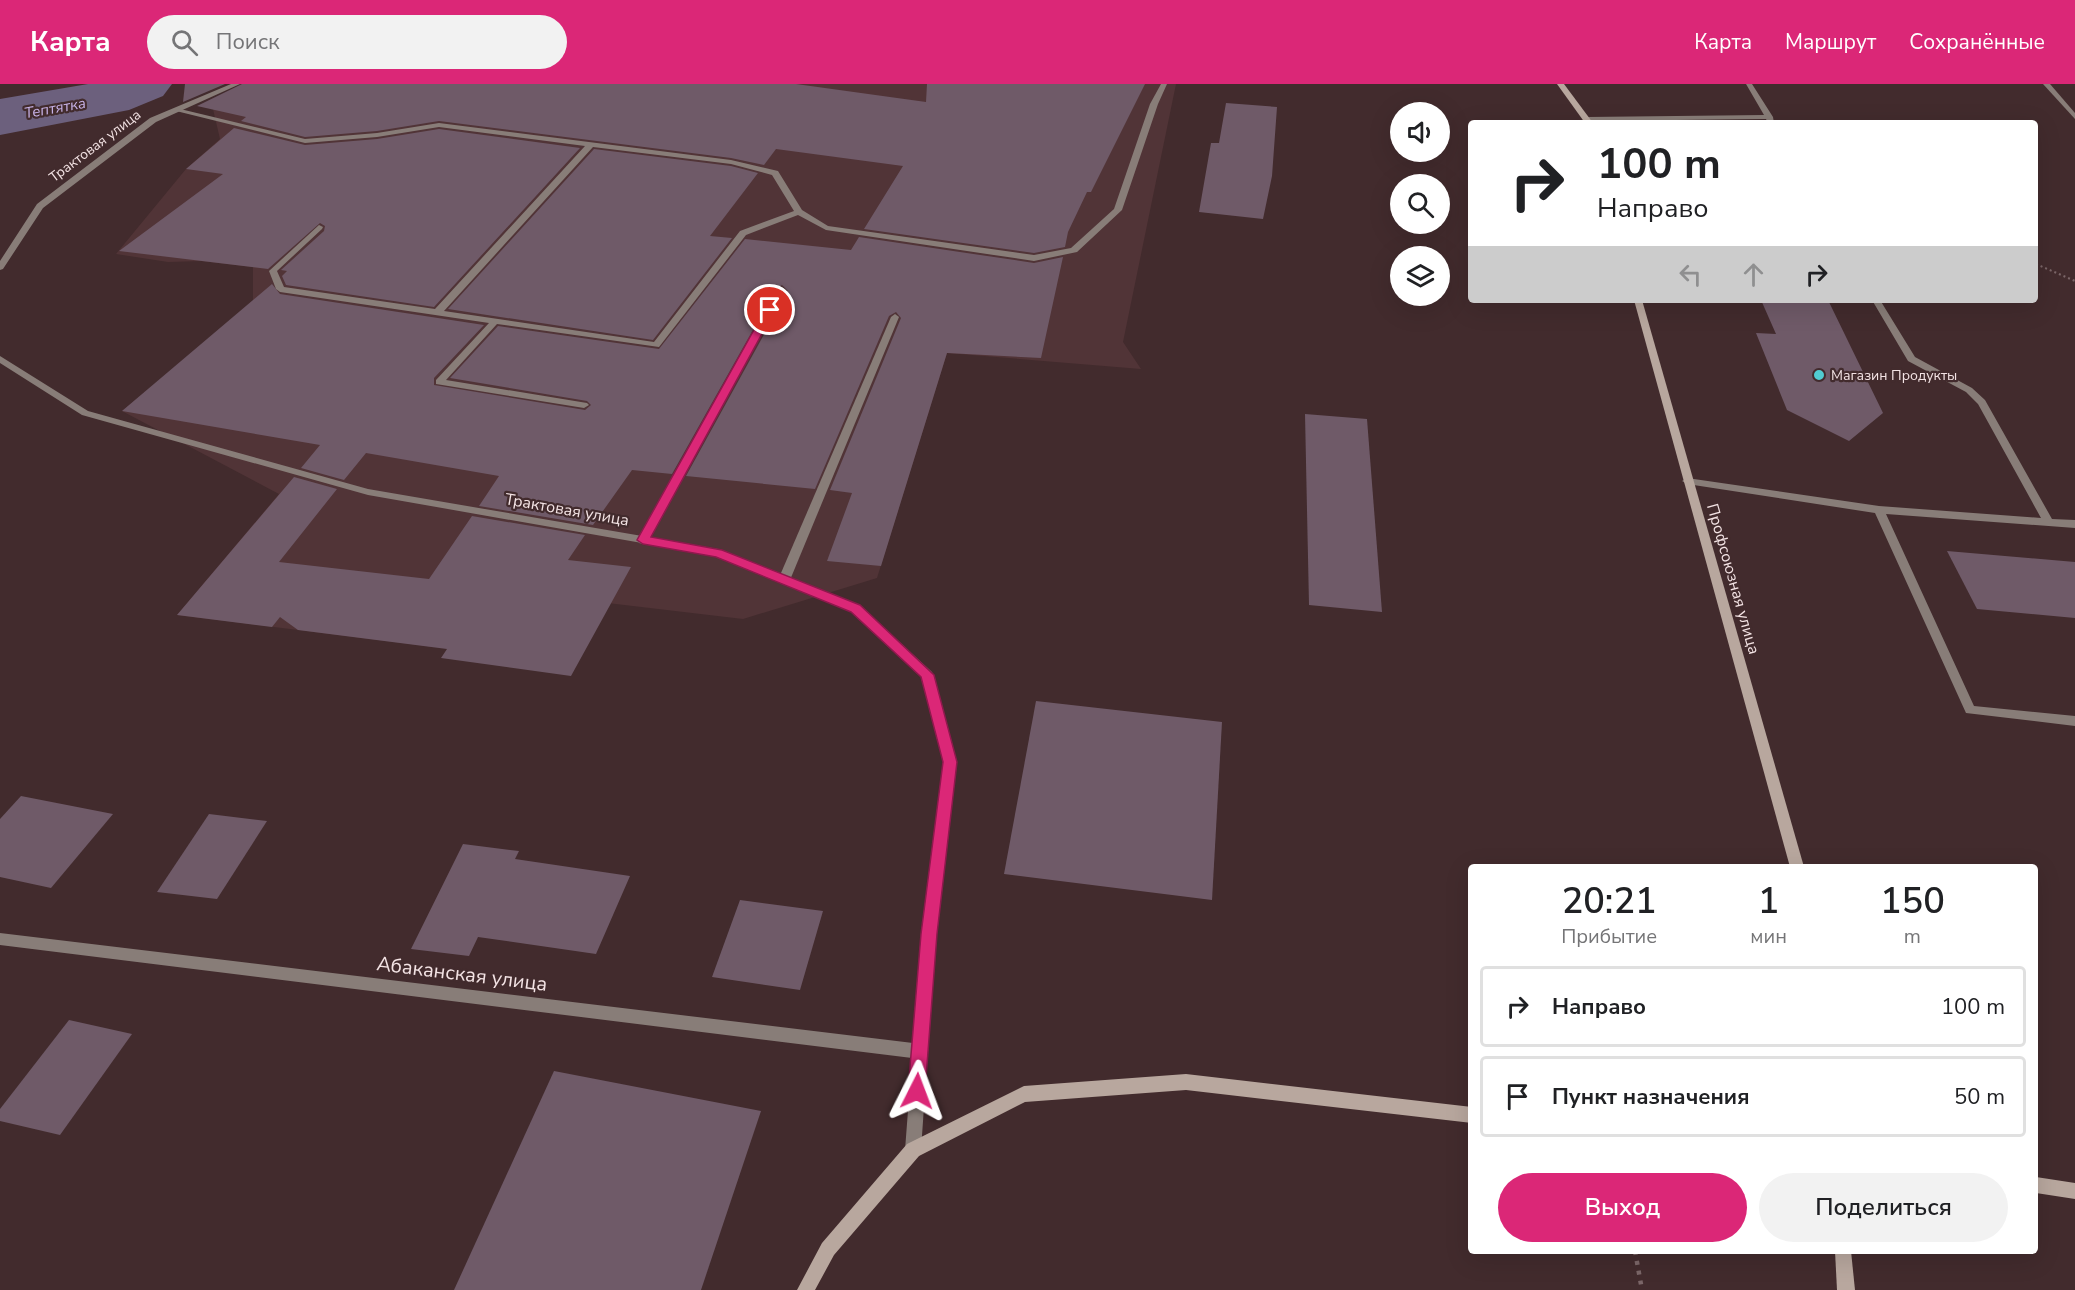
<!DOCTYPE html>
<html lang="ru">
<meta charset="utf-8">
<style>
body{margin:0;font-family:"Nunito Sans",sans-serif;background:#f2f2f2;color:#202124;height:100vh;display:flex;flex-direction:column;font-size:22px;white-space:nowrap}
*{box-sizing:border-box;margin:0}
p{font-size:20px;color:#757577}
.icon{flex:none;width:33px;height:33px;fill:none;stroke:currentColor;stroke-width:2;stroke-linecap:round;stroke-linejoin:round}
.map{position:relative;flex:1;overflow:hidden}
.drawer{position:absolute;left:1468px;top:780px;width:570px;height:390px;display:flex;flex-direction:column;background:#fff;border-radius:6px;box-shadow:0 6px 24px #0002}
.drawer>*{flex:none}
.guide{position:absolute;left:1468px;top:36px;width:570px;height:183px;border-radius:6px;box-shadow:0 6px 24px #0002;background:#fff;color:#202124;overflow:hidden}
.fabs{position:absolute;left:1390px;top:18px;display:grid;gap:12px}
.fabs a{display:grid;place-items:center;width:60px;height:60px;border-radius:50%;background:#fff;box-shadow:0 6px 24px #0002;font-size:30px}
.pin{position:absolute;display:grid;place-items:center;width:51px;height:51px;color:#fff;margin:-26px;border:3px solid #fff;border-radius:50%;box-shadow:0 2px 6px #0007}
.me{position:absolute;width:66px;margin:-33px;rotate:3deg;stroke-linejoin:round;filter:drop-shadow(0 0 4px #0008)}
.turn{display:flex;align-items:center;gap:21px;height:126px;padding:0 30px;font-size:27px}
.turn .icon{width:78px;height:78px;stroke-width:2.5}
.turn b{display:block;font-size:42px;line-height:51px}
.lanes{display:flex;align-items:center;height:57px;padding:0 30px;background:#0003;justify-content:center;gap:30px;direction:ltr}
.lanes .off{opacity:.35}
.eta{display:flex;justify-content:space-evenly;align-items:center;height:102px;text-align:center}
.eta b{font-size:36px;font-weight:600;line-height:42px}
.primary-button{display:flex;gap:12px;margin-top:auto;padding:12px 30px}
.primary-button a{flex:1;height:69px;border-radius:36px;background:#db2777;color:#fff;font-size:24px;font-weight:600;line-height:69px;text-align:center}
.primary-button a+a{background:#f2f2f2;color:#202124}
ul{padding:0;list-style:none}
li{display:flex;align-items:center;gap:18px;height:81px;margin:0 12px 9px;padding:0 18px;border:3px solid #e0e0e0;border-radius:6px}
li div{flex:1}
li b{display:block;font-size:22px}
li em{font-style:normal}
header{display:flex;align-items:center;gap:36px;box-sizing:border-box;height:84px;padding:0 30px;background:#db2777;color:#fff}
header strong{font-size:28px}
nav{display:flex;gap:33px;margin-inline-start:auto;font-size:21px}
.search{width:420px;height:54px;background:#f2f2f2;display:flex;align-items:center;gap:15px;box-sizing:border-box;padding:0 21px;border-radius:33px;color:#757577;font-size:22px}
.map>svg:first-child{display:block}
.built{fill:#513437}
.lines{fill:none;stroke-linecap:round;stroke-linejoin:round}
.river{fill:#6c607d;fill-rule:evenodd}
.building{fill:#6f5a68}
.path-far1{stroke:#7b6668;stroke-width:2;stroke-dasharray:2 3;stroke-linecap:butt}
.path{stroke:#7b6668;stroke-width:4.5;stroke-dasharray:4 6;stroke-linecap:butt}
.lane{fill:#887d78;fill-rule:evenodd}
.street{fill:#887d78;fill-rule:evenodd}
.secondary{fill:#b8a79e;fill-rule:evenodd}
.route{fill:#db2777;stroke:#8e194d;stroke-width:1.5}
.poi-dot{fill:#51ccd1;stroke:#422b2d;stroke-width:2}
.labels{text-anchor:middle;dominant-baseline:central;stroke-width:4.5;stroke-linejoin:round;paint-order:stroke}
.far-street-label{font-size:14px;fill:#f3e3e4;stroke:#422b2d}
.far-poi-label{font-size:14px;fill:#f3e3e4;stroke:#422b2d;text-anchor:start}
.far-water-label{font-size:15px;font-style:italic;fill:#c8b3e8;stroke:#422b2d}
.street-label{font-size:16px;fill:#f3e3e4;stroke:#422b2d}
.near-street-label{font-size:20px;fill:#f3e3e4;stroke:#422b2d}
</style>
<header>
<strong>Карта</strong>
<div class="search"><svg class="icon" aria-label="search" viewBox="0 0 24 24"><circle cx="10" cy="10" r="6"/><path d="M15 15l6 6"/></svg>Поиск</div>
<nav><a>Карта</a><a>Маршрут</a><a>Сохранённые</a></nav>
</header>
<div class="map">
<svg width="2075" height="1206" viewBox="0 0 2075 1206">
<rect width="100%" height="100%" fill="#422b2d"/>
<path class="built" d="M253,0H1176L1123,258L1141,285L947,269L877,494L743,535L473,503L434,563L177,531L279,410L122,327L253,219V183L201,177L168,178L116,170L186,85L220,55L213,25Z"/>
<g class="lines">
<path class="river" d="M88,0H172L163,12L129,26L0,51V15Z"/>
</g>
<g class="building">
<path d="M185,0H225L183,18Z"/>
<path d="M242,0H796L926,18L927,0H1145L1091,108H1087L1068,148L1065,163L1034,169L864,145L903,82L776,65L764,81L731,74L439,37L377,47L305,53L241,37L246,33L197,22Z"/>
<path d="M1226,19L1277,23L1272,92L1263,135L1199,128L1211,59H1219Z"/>
<path d="M234,44L305,61L377,55L439,45L580,64L434,223L286,201L282,192L287,187L281,186L324,147L325,142L320,139L268,185L119,167L223,90L186,85Z"/>
<path d="M594,65L731,82L758,89L710,152L732,154L653,256L448,225Z"/>
<path d="M859,153L1034,179L1063,173L1041,274L947,269L881,482L827,477L852,409L830,406L901,234L896,228L889,232L815,405L686,392L788,207L782,201L776,205L672,390L632,386L593,441L479,422L499,392L366,369L344,396L301,384L320,361L122,327L272,200L280,210L484,241L434,294V301L585,326L591,321L587,317L450,294L498,242L659,265L745,155L851,166Z"/>
<path d="M1761,216H1828L1883,329L1849,357L1787,326L1756,249L1776,250Z"/>
<path d="M1305,330L1367,335L1382,528L1309,521Z"/>
<path d="M294,393L337,405L279,478L429,495L472,432L585,451L568,476L631,483L571,592L441,574L447,565L298,546L280,533L272,543L177,531Z"/>
<path d="M1947,467L2075,478V534L1977,525Z"/>
<path d="M1036,617L1222,638L1212,816L1004,790Z"/>
<path d="M21,712L113,730L51,804L0,793V735Z"/>
<path d="M209,730L267,737L217,815L157,808Z"/>
<path d="M463,760L519,767L515,775L630,792L596,870L478,853L469,872L411,865Z"/>
<path d="M740,816L823,827L800,906L712,893Z"/>
<path d="M69,936L132,950L60,1051L0,1037V1025Z"/>
<path d="M554,987L761,1027L701,1206H454Z"/>
</g>
<g class="lines">
<path class="path-far1" d="M2036,180L2075,197"/>
<path class="path" d="M1635,1167L1642,1206"/>
<g class="lane">
<path d="M1161,0H1167L1158,20L1122,126L1077,168L1034,177L826,146L798,131L746,151L659,263L497,240L446,296L587,319L589,321L584,324L436,300V296L489,239L280,208L276,205L269,187L319,141L323,143L322,145L277,187L284,203L435,225L585,62L439,43L377,53L305,59L172,26L176,24L305,55L377,49L439,39L731,76L778,87L802,126L828,142L1034,171L1071,164L1114,125L1150,20ZM593,63L731,80L772,91L794,127L740,147L654,258L444,227Z"/>
<path d="M1746,0H1752L1773,33L1774,39H1768L1766,35L1587,37L1583,35L1587,33L1764,31Z"/>
<path d="M2043,0H2050L2075,29V35Z"/>
<path d="M782,203L786,206L648,456L643,460L639,459L638,456L778,206Z"/>
<path d="M1872,216H1880L1915,273L1972,304L1985,316L2052,435L2075,436V444L1886,430L1974,622L2075,632V642L1966,629L1875,429L1687,400L1682,397L1687,394L1879,422L2041,434L1978,320L1966,308L1908,277Z"/>
<path d="M895,230L899,233L790,496L788,499H780L778,496L891,233Z"/>
</g>
<g class="street">
<path d="M231,0H240L156,38L43,124L3,185L0,186V177L37,120L150,34Z"/>
<path d="M0,272L88,327L368,405L718,465L859,521L932,588L956,678L936,850L921,1066L919,1072L913,1074L907,1072L905,1066L912,974L0,861V849L913,959L922,850L944,678L923,593L851,527L716,472L368,411L82,331L0,279Z"/>
</g>
<g class="secondary">
<path d="M1557,0H1564L1593,39H1585Z"/>
<path d="M1634,216H1642L1804,783H1790Z"/>
<path d="M1186,990L1472,1023V1039L1186,1006L1025,1018L919,1072L834,1171L815,1206H797L822,1159L907,1060L1024,1002Z"/>
<path d="M2036,1093L2075,1099V1115L2036,1109Z"/>
<path d="M1835,1167H1851L1855,1206H1837Z"/>
</g>
</g>
<path class="route" d="M770,223L775,226L651,453L722,466L860,521L934,591L957,678L937,850L925,1007L923,1013L917,1015L910,1013L908,1007L921,850L943,678L921,593L851,528L716,473L643,460L637,456L765,226Z"/>
<circle class="poi-dot" cx="1819" cy="291" r="6"/>
<g class="labels">
<g class="far-street-label">
<text transform="translate(95 62) rotate(-37)">Трактовая улица</text>
</g>
<g class="far-poi-label">
<text x="1831" y="291">Магазин Продукты</text>
</g>
<g class="far-water-label">
<text transform="translate(55 24) rotate(-10)">Тептятка</text>
</g>
<g class="street-label">
<text transform="translate(567 426) rotate(10)">Трактовая улица</text>
<text transform="translate(1733 495) rotate(74)">Профсоюзная улица</text>
</g>
<g class="near-street-label">
<text transform="translate(462 890) rotate(7)">Абаканская улица</text>
</g>
</g>
</svg>
<div class="fabs">
<a><svg class="icon" aria-label="sound" viewBox="0 0 24 24"><path d="M4 9h4l5-4v14l-5-4H4zM17 9q2 3 0 6"/></svg></a>
<a><svg class="icon" aria-label="search" viewBox="0 0 24 24"><circle cx="10" cy="10" r="6"/><path d="M15 15l6 6"/></svg></a>
<a><svg class="icon" aria-label="layers" viewBox="0 0 24 24"><path d="M12 4l9 5-9 5-9-5zM3 14l9 5 9-5"/></svg></a>
</div>
<div class="pin" style="left:770px;top:226px;background:#d93025"><svg class="icon" aria-label="arrive" viewBox="0 0 24 24"><path d="M6 21V4h12l-3 4 3 4H6"/></svg></div>
<svg class="me" style="left:917px;top:1007px" viewBox="-20 -20 40 40"><path d="M0-17L14 15 0 8-14 15z" fill="#db2777" stroke="#fff" stroke-width="4"/></svg>
<div class="guide">
<div class="turn"><svg class="icon" aria-label="right" viewBox="0 0 24 24"><path d="M7 20v-9h11M14 6l5 5-5 5"/></svg><div><b>100 m</b>Направо</div></div>
<div class="lanes"><svg class="icon off" aria-label="left" viewBox="0 0 24 24"><path d="M17 20v-9H6M10 6l-5 5 5 5"/></svg><svg class="icon off" aria-label="ahead" viewBox="0 0 24 24"><path d="M12 20V5M6 11l6-6 6 6"/></svg><svg class="icon" aria-label="right" viewBox="0 0 24 24"><path d="M7 20v-9h11M14 6l5 5-5 5"/></svg></div>
</div>
<section class="drawer">
<div class="eta">
<div><b>20:21</b><p>Прибытие</p></div>
<div><b>1</b><p>мин</p></div>
<div><b>150</b><p>m</p></div>
</div>
<ul>
<li><svg class="icon" aria-label="right" viewBox="0 0 24 24"><path d="M7 20v-9h11M14 6l5 5-5 5"/></svg><div><b>Направо</b></div><em>100 m</em></li>
<li><svg class="icon" aria-label="arrive" viewBox="0 0 24 24"><path d="M6 21V4h12l-3 4 3 4H6"/></svg><div><b>Пункт назначения</b></div><em>50 m</em></li>
</ul>
<div class="primary-button"><a>Выход</a><a>Поделиться</a></div>
</section>
</div>
